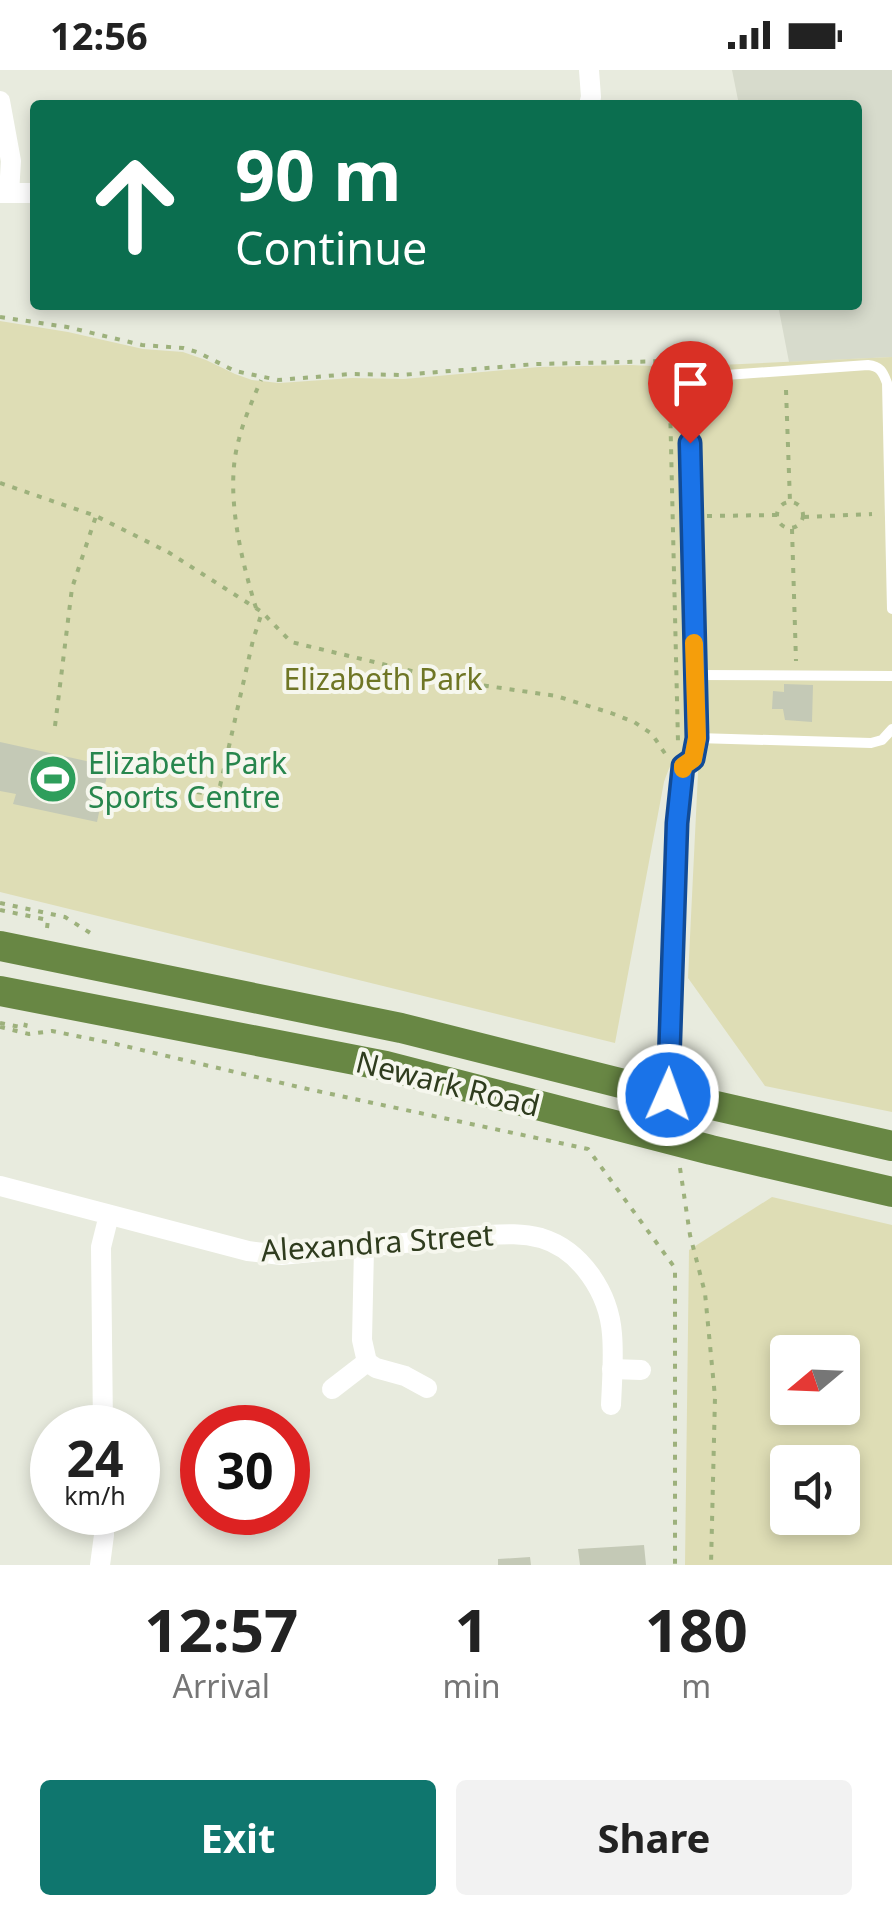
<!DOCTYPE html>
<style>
body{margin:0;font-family:"Noto Sans",sans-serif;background:#f2f2f2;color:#222;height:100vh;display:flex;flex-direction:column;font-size:38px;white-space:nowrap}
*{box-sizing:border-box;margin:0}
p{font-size:32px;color:#767676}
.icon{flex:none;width:55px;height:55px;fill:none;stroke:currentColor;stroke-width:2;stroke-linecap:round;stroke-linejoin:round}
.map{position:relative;height:1495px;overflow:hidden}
.side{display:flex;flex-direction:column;background:#fff;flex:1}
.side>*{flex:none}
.banner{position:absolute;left:30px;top:30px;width:832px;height:210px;border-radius:10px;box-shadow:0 5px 15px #0003;background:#0b6e4f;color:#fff;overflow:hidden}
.needle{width:65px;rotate:251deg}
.fabs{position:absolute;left:770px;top:1265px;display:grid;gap:20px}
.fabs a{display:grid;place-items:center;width:90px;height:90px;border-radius:10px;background:#fff;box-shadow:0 5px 15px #0003;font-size:50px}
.speed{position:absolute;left:30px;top:1335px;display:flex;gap:20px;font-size:50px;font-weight:700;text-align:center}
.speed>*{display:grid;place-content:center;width:130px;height:130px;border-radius:50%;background:#fff;box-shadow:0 5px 15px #0003;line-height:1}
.speed small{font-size:25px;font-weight:400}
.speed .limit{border:15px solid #d22;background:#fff;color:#111}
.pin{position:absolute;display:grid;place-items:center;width:85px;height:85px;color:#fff;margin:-102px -42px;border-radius:50% 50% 50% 0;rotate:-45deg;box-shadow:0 0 10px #0007}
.pin .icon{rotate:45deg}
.me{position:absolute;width:110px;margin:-55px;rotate:2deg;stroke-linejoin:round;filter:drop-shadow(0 0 8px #0008)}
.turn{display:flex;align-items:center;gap:35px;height:210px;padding:0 40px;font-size:45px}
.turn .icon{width:130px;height:130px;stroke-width:2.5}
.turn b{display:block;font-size:70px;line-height:85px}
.eta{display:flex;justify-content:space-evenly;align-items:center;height:170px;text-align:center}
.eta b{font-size:60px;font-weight:700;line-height:70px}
.primary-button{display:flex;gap:20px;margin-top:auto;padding:20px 40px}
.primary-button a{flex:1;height:115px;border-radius:10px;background:#0f766e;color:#fff;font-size:40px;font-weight:700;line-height:115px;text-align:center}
.primary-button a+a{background:#f2f2f2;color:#222}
.status{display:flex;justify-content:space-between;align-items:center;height:70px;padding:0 50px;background:#fff;direction:ltr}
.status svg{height:28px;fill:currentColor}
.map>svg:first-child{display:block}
.built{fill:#d7dbcc}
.green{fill:#deddb5;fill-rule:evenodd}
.building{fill:#c4c9b6}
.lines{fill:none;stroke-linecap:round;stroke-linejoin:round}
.path{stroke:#9db17c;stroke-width:4;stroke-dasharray:5 8;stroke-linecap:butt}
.service{stroke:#fff;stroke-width:10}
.minor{stroke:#fff;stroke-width:20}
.trunk{stroke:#688744;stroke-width:30}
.route-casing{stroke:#114b97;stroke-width:25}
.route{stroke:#1a73e8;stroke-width:18}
.slow{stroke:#f59e0b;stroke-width:18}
.labels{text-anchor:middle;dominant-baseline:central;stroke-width:8;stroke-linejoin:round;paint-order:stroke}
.park-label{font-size:30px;fill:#6f7625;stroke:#f6f7ee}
.leisure-label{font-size:30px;fill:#27864d;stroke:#f6f7ee;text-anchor:start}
.street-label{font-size:30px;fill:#2f3c1e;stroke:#f6f7ee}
</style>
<div class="status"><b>12:56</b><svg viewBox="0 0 49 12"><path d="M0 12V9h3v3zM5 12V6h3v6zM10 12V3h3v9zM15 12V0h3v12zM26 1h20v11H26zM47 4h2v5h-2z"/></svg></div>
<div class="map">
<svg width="892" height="1495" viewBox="0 0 892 1495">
<rect width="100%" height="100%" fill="#e8ebde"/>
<path class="built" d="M732,0H892V287L789,292L778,235H858V35H739Z"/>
<g class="green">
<path d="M0,251L68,262L143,279L183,282L206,290L235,304L252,310L279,313L352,308L404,309L539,297L630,295L676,297L892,287V1042L765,1016L688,908L699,683C674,683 672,690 664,712L615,973L0,822Z"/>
<path d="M772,1127L892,1155V1495H685L689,1180ZM788,1282H842V1338H788ZM788,1392H842V1448H788Z"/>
</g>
<g class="building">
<path d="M784,614L813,615L812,652L785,650L783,639H772L773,621L784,622Z"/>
<path d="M0,672L109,696L97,752L13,734L16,724L0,721Z"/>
<path d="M644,1475L646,1495H580L578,1479Z"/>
<path d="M530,1487L531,1495H498V1489Z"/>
</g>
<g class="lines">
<g class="path">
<path d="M0,247L67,257L142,275L183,278L197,282L235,301L278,310L351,304L401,305L536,294L669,291L678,672"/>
<path d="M669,291L704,289"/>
<path d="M786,320L790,432"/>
<path d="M0,413L96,446L168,482L262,542L291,572L453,611L556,626L611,643L634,652L652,664L666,685"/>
<circle cx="790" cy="445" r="13"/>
<path d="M707,446L777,445"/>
<path d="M804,447L872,444"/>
<path d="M792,459L796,591"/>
<path d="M256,538C241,489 224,420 239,369C244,349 253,329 261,310"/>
<path d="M55,656L72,518L96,446"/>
<path d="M197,722L211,724L220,716L253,570L262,542"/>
<path d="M0,833L65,847L95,866"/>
<path d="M0,840L48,850L47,858L44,857"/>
<path d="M0,953L25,958L26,953"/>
<path d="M0,957L29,964L52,961L116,974L303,1018L588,1079L675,1198V1495"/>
<path d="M680,1098L690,1165L705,1223L715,1327L711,1495"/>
</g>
<g class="service">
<path d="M695,605L892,606"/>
<path d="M697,668L871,673L882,670L892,659"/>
<path d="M683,697L693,689L697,668L690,336C692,320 697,314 712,306L868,295C880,296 883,302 887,313L892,539"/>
</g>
<g class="minor">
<path d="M589,0L591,27L589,35"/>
<path d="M0,31L11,91L9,123"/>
<path d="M0,123H35"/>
<path d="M668,1025L677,753L683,697"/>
<path d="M0,1116L248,1181L281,1185L486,1165C505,1164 522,1163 541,1168C581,1180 609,1223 612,1264C614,1287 612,1311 611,1335"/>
<path d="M364,1178L362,1270L367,1292L376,1298L405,1306L427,1318"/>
<path d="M612,1299L641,1300"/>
<path d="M332,1319L367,1292"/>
<path d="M103,1358L101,1177L109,1145"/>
<path d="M100,1495L104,1465V1442"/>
</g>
<g class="trunk">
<path d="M0,876L401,958L668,1025L892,1076"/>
<path d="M0,921L386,996L711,1080L892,1122"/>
</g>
</g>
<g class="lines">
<g class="route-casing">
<path id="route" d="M668,1025L677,753L683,696L693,689L697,668L690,373"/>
</g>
<use href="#route" class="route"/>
<path class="slow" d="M683,699V696L693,689L697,668L694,573"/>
</g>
<defs>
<g id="stadium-disc" transform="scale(2.5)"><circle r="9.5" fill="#2e9e5b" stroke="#f6f7ee"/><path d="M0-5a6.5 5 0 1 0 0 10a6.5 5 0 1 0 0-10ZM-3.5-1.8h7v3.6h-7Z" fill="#fff"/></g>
</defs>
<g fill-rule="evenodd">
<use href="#stadium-disc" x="53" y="709"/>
</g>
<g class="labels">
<g class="park-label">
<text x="383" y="608">Elizabeth Park</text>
</g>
<g class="leisure-label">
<text x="88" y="692">Elizabeth Park<tspan x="88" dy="34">Sports Centre</tspan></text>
</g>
<g class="street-label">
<text transform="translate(448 1013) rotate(14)">Newark Road</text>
<text transform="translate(377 1172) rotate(-4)">Alexandra Street</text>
</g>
</g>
</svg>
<div class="fabs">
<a><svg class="needle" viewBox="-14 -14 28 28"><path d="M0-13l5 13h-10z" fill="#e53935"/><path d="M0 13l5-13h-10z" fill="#767676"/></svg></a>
<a><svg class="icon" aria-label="sound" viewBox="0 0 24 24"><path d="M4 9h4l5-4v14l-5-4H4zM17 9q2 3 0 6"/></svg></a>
</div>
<div class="speed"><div>24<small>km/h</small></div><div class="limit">30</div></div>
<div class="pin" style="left:690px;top:373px;background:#d93025"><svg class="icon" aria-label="arrive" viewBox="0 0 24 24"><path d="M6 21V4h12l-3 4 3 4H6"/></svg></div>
<svg class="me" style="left:668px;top:1025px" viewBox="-20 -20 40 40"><circle r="17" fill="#1a73e8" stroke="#fff" stroke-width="3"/><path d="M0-11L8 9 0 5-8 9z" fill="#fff"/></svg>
<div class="banner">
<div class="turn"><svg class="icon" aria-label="ahead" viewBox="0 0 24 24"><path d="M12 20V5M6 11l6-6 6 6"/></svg><div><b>90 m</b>Continue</div></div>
</div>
</div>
<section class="side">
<div class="eta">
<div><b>12:57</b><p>Arrival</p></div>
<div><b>1</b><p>min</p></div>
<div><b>180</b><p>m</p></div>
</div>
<div class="primary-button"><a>Exit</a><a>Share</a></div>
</section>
